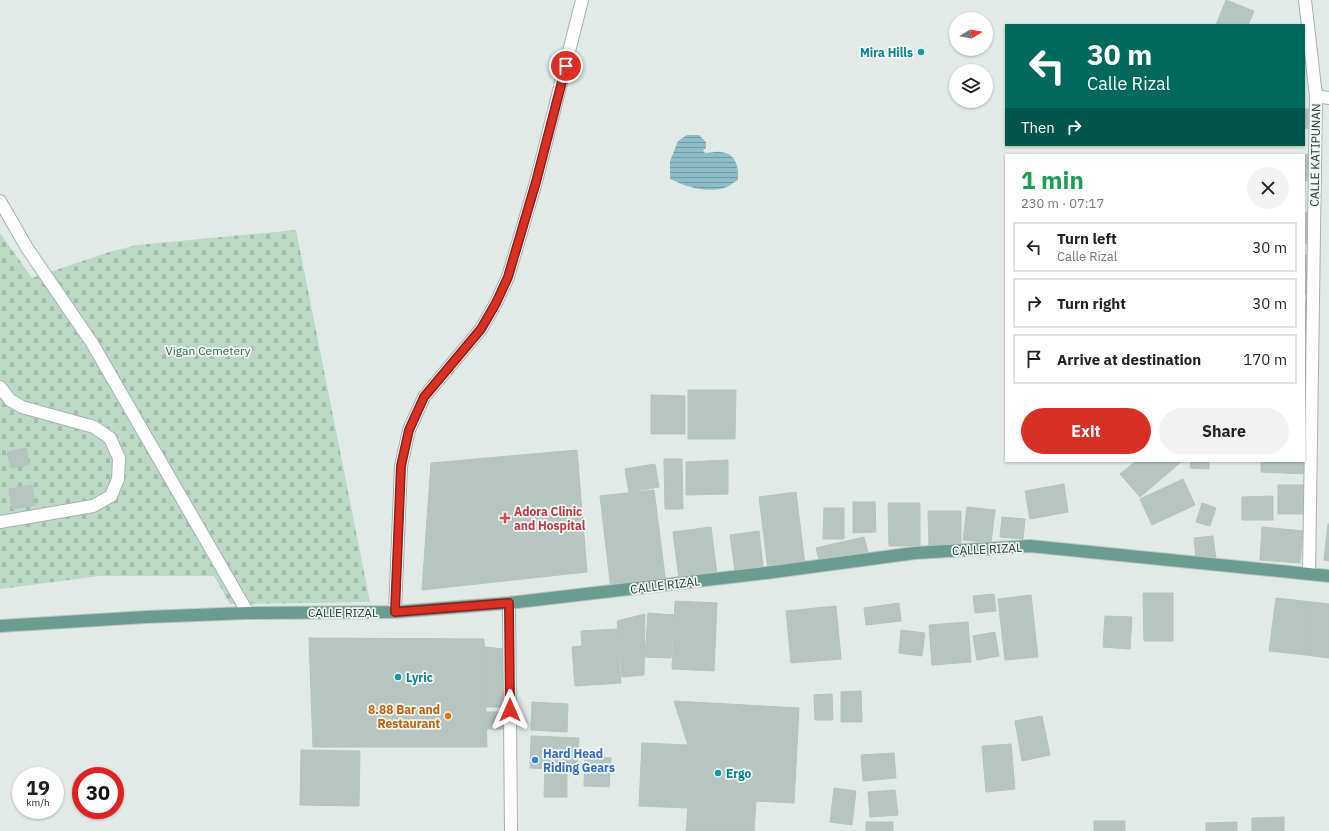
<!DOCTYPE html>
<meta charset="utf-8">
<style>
body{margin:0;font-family:"IBM Plex Sans",sans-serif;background:#f2f2f2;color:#202124;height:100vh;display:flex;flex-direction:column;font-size:15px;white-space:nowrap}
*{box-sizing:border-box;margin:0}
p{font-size:13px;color:#757577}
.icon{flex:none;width:22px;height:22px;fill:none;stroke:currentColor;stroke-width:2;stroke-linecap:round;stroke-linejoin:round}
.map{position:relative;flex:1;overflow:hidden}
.drawer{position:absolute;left:1005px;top:154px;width:300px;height:308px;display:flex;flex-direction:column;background:#fff;border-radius:0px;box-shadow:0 1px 3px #0004}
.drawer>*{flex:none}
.banner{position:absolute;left:1005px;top:24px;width:300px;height:122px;border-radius:0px;box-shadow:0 1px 3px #0004;background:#00695c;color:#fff;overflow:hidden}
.needle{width:26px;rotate:79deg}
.fabs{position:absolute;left:949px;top:12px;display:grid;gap:8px}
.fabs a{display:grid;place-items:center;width:44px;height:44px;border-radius:50%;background:#fff;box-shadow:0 1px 3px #0004;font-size:20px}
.speed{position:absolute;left:12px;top:767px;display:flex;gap:8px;font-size:20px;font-weight:700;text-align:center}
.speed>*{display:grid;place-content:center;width:52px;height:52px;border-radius:50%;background:#fff;box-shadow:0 1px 3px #0004;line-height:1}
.speed small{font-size:10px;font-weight:400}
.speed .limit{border:6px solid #d22;background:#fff;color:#111}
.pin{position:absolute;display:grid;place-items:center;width:34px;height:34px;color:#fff;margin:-17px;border:2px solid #fff;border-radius:50%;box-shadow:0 1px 4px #0007}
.me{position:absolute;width:44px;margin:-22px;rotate:0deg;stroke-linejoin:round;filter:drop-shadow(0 0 3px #0008)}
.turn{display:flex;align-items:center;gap:14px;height:84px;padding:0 16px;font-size:18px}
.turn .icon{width:52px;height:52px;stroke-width:2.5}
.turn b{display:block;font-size:28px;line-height:34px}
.then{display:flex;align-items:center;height:38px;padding:0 16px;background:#0003;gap:8px;font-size:15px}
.round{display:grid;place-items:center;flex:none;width:42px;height:42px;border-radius:21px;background:#f2f2f2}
.head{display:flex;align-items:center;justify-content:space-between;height:68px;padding:0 16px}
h1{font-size:24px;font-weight:700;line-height:30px;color:#1e9e55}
.primary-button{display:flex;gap:8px;margin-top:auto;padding:8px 16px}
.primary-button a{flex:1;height:46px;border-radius:24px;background:#d93025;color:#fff;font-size:16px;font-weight:700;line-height:46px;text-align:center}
.primary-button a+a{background:#f2f2f2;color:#202124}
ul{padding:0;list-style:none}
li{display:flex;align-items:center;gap:12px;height:50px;margin:0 8px 6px;padding:0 8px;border:2px solid #e0e0e0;border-radius:0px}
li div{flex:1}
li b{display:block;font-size:15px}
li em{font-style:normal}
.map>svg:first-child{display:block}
.cemetery{fill:url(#cemetery-stones)}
.water{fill:url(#water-rules)}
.building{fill:#b7c5c0;stroke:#b4c3be}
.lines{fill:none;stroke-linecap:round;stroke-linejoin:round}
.minor-casing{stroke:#a4b1ae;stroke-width:14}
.major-casing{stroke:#bdc4c2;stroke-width:14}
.minor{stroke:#fff;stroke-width:12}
.major{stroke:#6a9c92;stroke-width:12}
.route-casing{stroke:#8d1f18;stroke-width:10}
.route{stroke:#d93025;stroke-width:7}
.culture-dot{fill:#0f9aa8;stroke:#f1f7f5;stroke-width:1.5}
.health-dot{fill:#e0444e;stroke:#f1f7f5;stroke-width:1.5}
.food-dot{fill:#e8710a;stroke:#f1f7f5;stroke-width:1.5}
.shop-dot{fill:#3f7fe0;stroke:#f1f7f5;stroke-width:1.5}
.labels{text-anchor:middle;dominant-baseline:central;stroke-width:3.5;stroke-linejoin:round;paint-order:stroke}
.culture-label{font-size:12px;font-weight:bold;fill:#0d838f;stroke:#f1f7f5;text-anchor:start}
.street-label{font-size:12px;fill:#233935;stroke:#f1f7f5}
.park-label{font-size:12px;fill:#316c4c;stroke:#f1f7f5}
.health-label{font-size:12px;font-weight:bold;fill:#be3a42;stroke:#f1f7f5;text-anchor:start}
.food-label{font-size:12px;font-weight:bold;fill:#c56008;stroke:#f1f7f5;text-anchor:end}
.shop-label{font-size:12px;font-weight:bold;fill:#366cbe;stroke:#f1f7f5;text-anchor:start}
</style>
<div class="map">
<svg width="1329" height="831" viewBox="0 0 1329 831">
<defs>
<pattern id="cemetery-stones" width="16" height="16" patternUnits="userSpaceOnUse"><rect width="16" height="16" fill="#bcd9c6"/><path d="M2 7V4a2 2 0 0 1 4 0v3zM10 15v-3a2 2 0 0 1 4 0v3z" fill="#a1bbab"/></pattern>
<pattern id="water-rules" width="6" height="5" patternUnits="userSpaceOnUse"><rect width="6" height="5" fill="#8ebdca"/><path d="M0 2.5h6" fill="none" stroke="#749ba5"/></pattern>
</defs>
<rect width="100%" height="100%" fill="#e1eae7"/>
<path class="cemetery" d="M296,230L370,602L230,604L214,576H100L0,589V233L32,278L109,252L137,245Z"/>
<path class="water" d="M687,135H699L706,142V148L703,150L705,153C710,153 716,151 720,152C736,153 739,167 738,180C734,182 731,185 727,187C709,194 686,187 670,179V161L678,141Z"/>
<g class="building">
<path d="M1226,0L1254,11L1248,25H1216Z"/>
<path d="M1304,109H1313L1312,129L1304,128Z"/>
<path d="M1311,154L1312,181H1304V155H1294Z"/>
<rect x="1304" y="213" width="7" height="30"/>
<path d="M1304,255H1309L1306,293H1304Z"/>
<path d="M1304,301L1309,302L1308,331H1304Z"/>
<path d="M688,390H736L735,439H688Z"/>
<path d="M651,395L685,396V434H651Z"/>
<path d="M1304,413H1310L1307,474L1261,472V461H1304Z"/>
<path d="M26,448L29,465L11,468L7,452Z"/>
<path d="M577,450L587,572L422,590L431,463Z"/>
<path d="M664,459H682L683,509H665Z"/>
<path d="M728,460V494L686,495V462Z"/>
<path d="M1136,461H1182L1140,497L1120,474Z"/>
<path d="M1191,461H1209V469L1190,468Z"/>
<path d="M655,464L659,487L629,492L625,469Z"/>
<path d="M1183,479L1195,505L1152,525L1140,499Z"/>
<path d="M1064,484L1068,512L1030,519L1025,491Z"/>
<path d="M32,485L35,505L12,509L9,489Z"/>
<path d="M1278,485H1306L1305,514H1278Z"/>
<path d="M654,490L666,584L611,590L600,496Z"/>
<path d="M796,492L805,565L768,569L759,497Z"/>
<path d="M1273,496V520H1242V497Z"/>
<path d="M853,502H875L876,532L853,533Z"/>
<path d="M888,503H920V546H889Z"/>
<path d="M1202,503L1216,508L1210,526L1196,522Z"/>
<path d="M967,507L995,510L991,543L963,540Z"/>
<path d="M824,508H844V539H823Z"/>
<path d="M928,511H961V545H929Z"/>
<path d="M1002,517L1025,519L1023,539L1000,537Z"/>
<path d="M1328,524H1329V561L1324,560Z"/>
<path d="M711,527L717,574L679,579L673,532Z"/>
<path d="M1262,527L1303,531L1300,563L1260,560Z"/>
<path d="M759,531L763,567L735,571L730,535Z"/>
<path d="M1213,536L1216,559L1196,561L1194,538Z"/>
<path d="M864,537L868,552L820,563L816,548Z"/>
<path d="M1143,593H1173V641H1144Z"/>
<path d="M994,594L996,611L975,613L973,596Z"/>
<path d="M1031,595L1038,657L1005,660L998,599Z"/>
<path d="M1276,598L1312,602L1306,655L1269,651Z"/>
<path d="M675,601L717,603L714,671L672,669Z"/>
<path d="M1312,602L1329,604V658L1306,655Z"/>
<path d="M899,603L901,621L866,625L864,608Z"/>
<path d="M836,606L841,659L791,663L786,611Z"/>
<path d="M648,613L674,615L671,658L645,657Z"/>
<path d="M645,614L644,675L622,677L617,621Z"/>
<path d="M1105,616L1132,617L1130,649L1103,647Z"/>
<path d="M968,622L971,662L932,665L929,625Z"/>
<path d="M617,629L621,683L575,686L572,647L582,646L581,631Z"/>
<path d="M901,630L925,633L922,656L899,653Z"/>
<path d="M995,632L999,656L977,660L973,636Z"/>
<path d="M309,638L484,639L487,747H313Z"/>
<path d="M485,647L503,649L504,707H485Z"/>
<path d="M861,691L862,722H841V692Z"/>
<path d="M832,694L833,720H815L814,695Z"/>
<path d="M674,701L799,708L794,803L756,801L754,831H686L688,808L639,806L642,743L688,745Z"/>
<path d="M532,702L568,704L567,732L531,730Z"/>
<rect x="486" y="712" width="17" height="17"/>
<path d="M1042,716L1050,755L1022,761L1015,721Z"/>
<path d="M531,736L579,738L577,770L530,768Z"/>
<path d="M1011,744L1015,789L986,792L982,746Z"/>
<path d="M301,750L360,751L359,806L300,805Z"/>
<path d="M894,753L896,778L863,781L861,755Z"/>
<path d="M585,757L611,758L609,787L584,786Z"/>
<path d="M545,771L567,772V797H544Z"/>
<path d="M834,788L856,791L852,825L830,822Z"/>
<path d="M895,790L898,815L870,817L868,792Z"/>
<path d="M1284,817V831H1252V818Z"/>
<rect x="1094" y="821" width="31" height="10"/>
<rect x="866" y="822" width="27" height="9"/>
<path d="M1237,822V831H1206V823Z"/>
</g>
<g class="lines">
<g class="minor-casing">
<g id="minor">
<path d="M1305,0L1316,96L1309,574"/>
<path d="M1316,96L1329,98"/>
<path d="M0,201L27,248L92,343L248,613"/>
<path d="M0,387L10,400L22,407L94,427L110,438L119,458L118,479L111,496L93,506L0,522"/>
<path d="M509,603L511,831"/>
<path d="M395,612L401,466L409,430L424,397L481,329L496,303L508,277L536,182L582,0"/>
</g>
</g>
<g class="major-casing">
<path id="major" d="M0,626L146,617L248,613L395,612L509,603L766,573L915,553L1030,546L1329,576"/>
</g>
<use href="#minor" class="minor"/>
<use href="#major" class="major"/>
</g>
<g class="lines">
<g class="route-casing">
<path id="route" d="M510,710L509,603L395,612L401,466L409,430L424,397L481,329L496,303L508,277L536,182L566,66"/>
</g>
<use href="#route" class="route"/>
</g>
<g class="culture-dot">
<circle cx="921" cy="52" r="4"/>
<circle cx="398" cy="677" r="4"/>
<circle cx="718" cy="773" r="4"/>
</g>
<path class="health-dot" d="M503 512h4v4h4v4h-4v4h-4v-4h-4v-4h4z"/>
<circle class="food-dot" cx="448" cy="716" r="4"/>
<circle class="shop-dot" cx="535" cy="760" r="4"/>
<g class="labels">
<g class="culture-label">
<text x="913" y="52" text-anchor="end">Mira Hills</text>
<text x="406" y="677">Lyric</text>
<text x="726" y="773">Ergo</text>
</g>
<g class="street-label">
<text transform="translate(1315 155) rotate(-89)">CALLE KATIPUNAN</text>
<text transform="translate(987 549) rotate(-3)">CALLE RIZAL</text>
<text transform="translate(665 585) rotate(-7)">CALLE RIZAL</text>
<text x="343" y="612">CALLE RIZAL</text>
</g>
<g class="park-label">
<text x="208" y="350">Vigan Cemetery</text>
</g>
<g class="health-label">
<text x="514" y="511">Adora Clinic<tspan x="514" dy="14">and Hospital</tspan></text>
</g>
<g class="food-label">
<text x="440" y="709">8.88 Bar and<tspan x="440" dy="14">Restaurant</tspan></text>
</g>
<g class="shop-label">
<text x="543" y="753">Hard Head<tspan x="543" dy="14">Riding Gears</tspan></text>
</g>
</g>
</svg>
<div class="fabs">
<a><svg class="needle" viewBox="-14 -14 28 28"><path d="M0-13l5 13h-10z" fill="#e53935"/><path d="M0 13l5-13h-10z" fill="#757577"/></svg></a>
<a><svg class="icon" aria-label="layers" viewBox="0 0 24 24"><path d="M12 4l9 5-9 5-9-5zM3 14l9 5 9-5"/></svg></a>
</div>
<div class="speed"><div>19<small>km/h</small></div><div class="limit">30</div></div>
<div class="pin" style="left:566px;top:66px;background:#d93025"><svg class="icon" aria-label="arrive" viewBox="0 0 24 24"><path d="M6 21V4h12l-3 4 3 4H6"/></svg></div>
<svg class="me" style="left:510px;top:710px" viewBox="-20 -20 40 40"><path d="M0-17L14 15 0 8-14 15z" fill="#d93025" stroke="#fff" stroke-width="4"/></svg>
<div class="banner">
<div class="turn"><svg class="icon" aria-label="left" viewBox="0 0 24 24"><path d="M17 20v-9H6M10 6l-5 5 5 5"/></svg><div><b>30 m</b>Calle Rizal</div></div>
<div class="then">Then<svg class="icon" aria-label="right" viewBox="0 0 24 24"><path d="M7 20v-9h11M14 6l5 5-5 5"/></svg></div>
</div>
<section class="drawer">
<div class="head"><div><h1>1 min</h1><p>230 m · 07:17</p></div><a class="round"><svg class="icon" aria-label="close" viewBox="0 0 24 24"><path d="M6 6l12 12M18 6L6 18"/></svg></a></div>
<ul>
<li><svg class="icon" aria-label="left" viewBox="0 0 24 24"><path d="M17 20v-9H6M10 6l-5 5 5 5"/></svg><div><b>Turn left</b><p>Calle Rizal</p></div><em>30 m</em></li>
<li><svg class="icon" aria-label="right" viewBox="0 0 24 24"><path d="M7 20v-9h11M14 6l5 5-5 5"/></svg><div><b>Turn right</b></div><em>30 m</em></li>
<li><svg class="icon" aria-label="arrive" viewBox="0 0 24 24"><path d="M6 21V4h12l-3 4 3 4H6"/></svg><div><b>Arrive at destination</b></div><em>170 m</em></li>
</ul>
<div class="primary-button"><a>Exit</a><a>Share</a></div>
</section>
</div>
